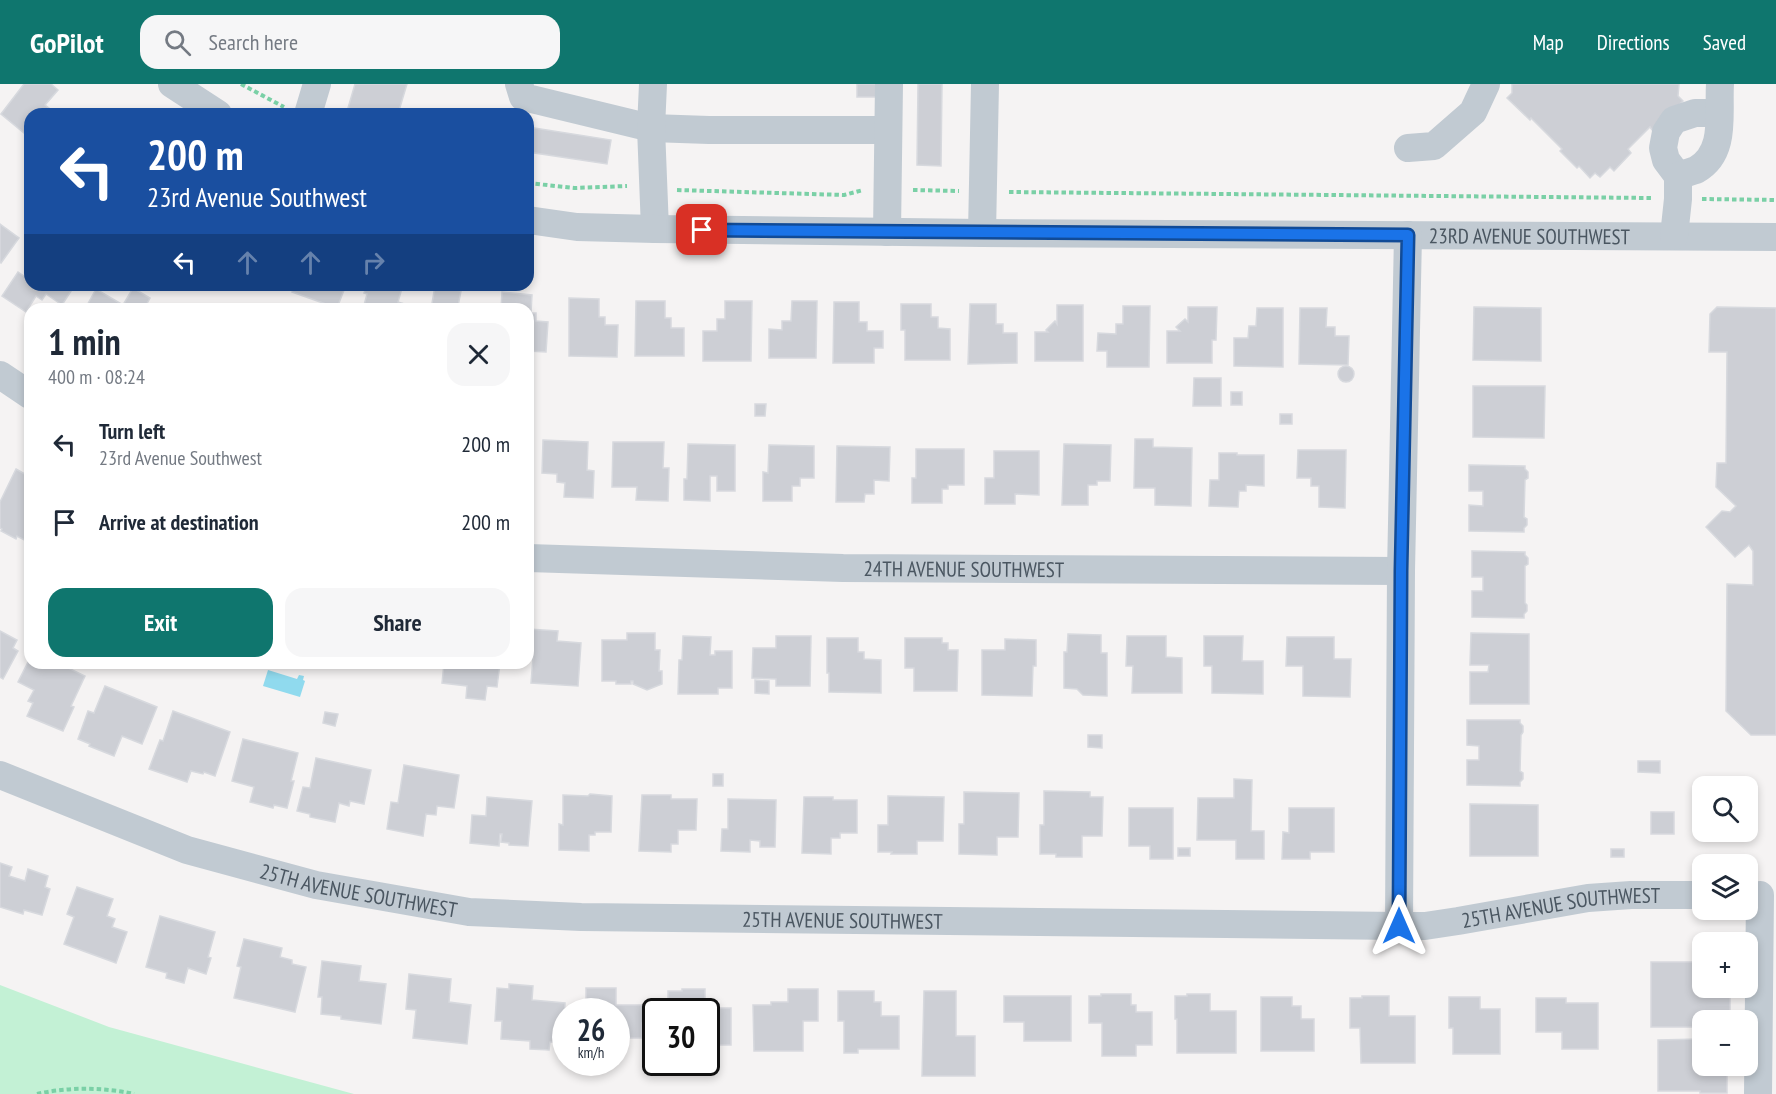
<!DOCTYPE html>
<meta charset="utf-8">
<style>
body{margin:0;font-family:"PT Sans Narrow",sans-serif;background:#f6f6f7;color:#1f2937;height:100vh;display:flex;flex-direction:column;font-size:22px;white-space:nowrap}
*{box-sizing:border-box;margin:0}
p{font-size:20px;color:#747a83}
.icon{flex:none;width:33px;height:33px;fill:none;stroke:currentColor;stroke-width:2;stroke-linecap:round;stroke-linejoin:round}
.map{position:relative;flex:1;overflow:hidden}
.panel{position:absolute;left:24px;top:219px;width:510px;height:366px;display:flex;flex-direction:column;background:#fff;border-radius:18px;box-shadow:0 3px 9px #0003}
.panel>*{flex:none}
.hud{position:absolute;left:24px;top:24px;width:510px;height:183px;border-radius:18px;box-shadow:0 3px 9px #0003;background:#1a4fa0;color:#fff;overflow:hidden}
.tools{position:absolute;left:1692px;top:692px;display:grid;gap:12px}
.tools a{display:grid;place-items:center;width:66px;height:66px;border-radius:12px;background:#fff;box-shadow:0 3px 9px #0003;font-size:30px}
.speed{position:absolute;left:552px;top:914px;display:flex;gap:12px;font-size:30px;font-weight:700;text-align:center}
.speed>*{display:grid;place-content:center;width:78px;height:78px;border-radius:50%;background:#fff;box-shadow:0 3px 9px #0003;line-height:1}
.speed small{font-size:15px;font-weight:400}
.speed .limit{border:3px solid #111;border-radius:9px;background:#fff;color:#111}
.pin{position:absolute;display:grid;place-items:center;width:51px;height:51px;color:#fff;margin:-26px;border-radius:12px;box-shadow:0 3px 9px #0006}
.me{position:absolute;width:66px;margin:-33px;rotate:0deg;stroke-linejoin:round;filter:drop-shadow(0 0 4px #0008)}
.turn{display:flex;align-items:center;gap:21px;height:126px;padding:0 24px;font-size:27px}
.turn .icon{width:78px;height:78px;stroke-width:2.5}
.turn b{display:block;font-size:42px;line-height:51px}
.lanes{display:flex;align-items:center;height:57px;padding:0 24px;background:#0003;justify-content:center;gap:30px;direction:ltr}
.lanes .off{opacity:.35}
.round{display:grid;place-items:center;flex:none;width:63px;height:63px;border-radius:18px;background:#f6f6f7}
.summary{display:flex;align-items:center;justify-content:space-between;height:102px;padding:0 24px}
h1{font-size:36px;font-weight:600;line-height:45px}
.action{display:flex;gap:12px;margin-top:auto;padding:12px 24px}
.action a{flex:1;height:69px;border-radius:18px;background:#0f766e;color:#fff;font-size:24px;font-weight:600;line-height:69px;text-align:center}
.action a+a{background:#f6f6f7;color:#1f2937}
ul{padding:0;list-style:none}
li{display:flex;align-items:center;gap:18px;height:78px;padding:0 24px}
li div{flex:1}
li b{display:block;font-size:22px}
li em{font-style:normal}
header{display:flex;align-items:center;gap:36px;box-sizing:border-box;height:84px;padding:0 30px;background:#0f766e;color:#fff}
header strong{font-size:28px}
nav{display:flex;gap:33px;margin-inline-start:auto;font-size:21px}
.search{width:420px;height:54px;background:#f6f6f7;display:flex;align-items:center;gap:15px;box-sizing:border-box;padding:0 21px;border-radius:18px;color:#747a83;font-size:22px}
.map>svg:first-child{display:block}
.green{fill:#c3f1d5}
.water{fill:#90daee}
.building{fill:#cdcfd5;stroke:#d7d9de;stroke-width:1.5}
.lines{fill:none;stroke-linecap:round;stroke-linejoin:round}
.path{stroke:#7ad0a6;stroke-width:4;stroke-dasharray:4.5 3;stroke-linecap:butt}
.minor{stroke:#c1cad2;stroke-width:28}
.route-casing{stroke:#114b97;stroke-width:15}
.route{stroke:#1a73e8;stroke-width:10}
.labels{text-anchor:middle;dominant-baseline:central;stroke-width:6;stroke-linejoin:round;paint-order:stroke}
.street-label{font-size:21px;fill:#4a5661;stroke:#fff}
</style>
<header>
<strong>GoPilot</strong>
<div class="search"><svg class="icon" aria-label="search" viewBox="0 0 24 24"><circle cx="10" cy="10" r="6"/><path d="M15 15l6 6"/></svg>Search here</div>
<nav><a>Map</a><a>Directions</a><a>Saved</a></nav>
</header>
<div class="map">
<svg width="1776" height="1010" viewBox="0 0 1776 1010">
<rect width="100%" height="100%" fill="#f5f3f3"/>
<path class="green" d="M0,901L109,943L354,1010H0Z"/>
<path class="water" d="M268,586L297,595L299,591L304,592L303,596L305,597L300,613L263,602Z"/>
<g class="building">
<path d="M24,0H51L58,6L45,21L49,24L46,27L49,30H30V54L1,30Z"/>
<path d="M355,0H407L398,30H370L348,24Z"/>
<rect x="857" y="0" width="24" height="13"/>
<path d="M918,0H942L941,82L917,81Z"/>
<path d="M1512,0H1679L1678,12L1683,17L1653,47L1650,43L1628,65L1631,69L1614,87L1610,83L1600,93L1595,89L1590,94L1579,82L1577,84L1560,67L1562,65L1531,34L1530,36L1507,14L1512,9Z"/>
<path d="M528,43L611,56L607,80L528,68Z"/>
<path d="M0,140L19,154L1,179L0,178Z"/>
<path d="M30,183V201H75L62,221L46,210L42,216L36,212L26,228L2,212L18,188L24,192Z"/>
<path d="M295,201H346L337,224L292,208Z"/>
<path d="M367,201H397L396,203L402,204L398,218L411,222L410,225H363L367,210L364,209Z"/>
<path d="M435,202L461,207L458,222L466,223V225H431Z"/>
<path d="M133,204L150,214L144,225H85L96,205L123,221Z"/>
<path d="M502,208L532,211L531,229H536V237L548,238L546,268L528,267V225H501Z"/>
<path d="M569,214L599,215V233H605V241H618L617,273L569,272Z"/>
<path d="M636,217H665V234H671V244H684V272H635Z"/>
<path d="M725,217H752L751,277H703V247H717V235H725Z"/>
<path d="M792,217H817L816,274H769V245L782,246V237H791Z"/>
<path d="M834,218H859V238H867V247H883V264H874V279H833Z"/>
<path d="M901,220H931V233H938V244L950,245V276H905V246H901Z"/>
<path d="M970,220H996V240H1003V249H1017V279L968,280Z"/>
<path d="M1057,221H1083V277H1035V248H1048L1046,246L1055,237L1057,240Z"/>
<path d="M1123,222H1150L1149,283H1107V267H1097L1098,249L1116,250V240H1123Z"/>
<path d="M1188,223H1217L1216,256H1212V279H1167V247H1180L1176,243L1185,235L1188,238Z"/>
<path d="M1474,223L1541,224V277L1473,276Z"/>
<path d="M1717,223L1776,224V651H1751L1726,627L1727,500L1753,501V467L1749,461L1735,473L1706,443L1722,427L1730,428L1736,422L1716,403L1717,379H1726L1727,268H1709L1710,230Z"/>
<path d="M1257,224H1283V283L1234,282V254H1248L1249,242H1256Z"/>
<path d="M1300,224H1327L1326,243H1335V252H1349L1348,281L1299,280Z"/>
<circle cx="1346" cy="290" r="8"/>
<path d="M1194,294H1221V322H1193Z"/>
<path d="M1473,302H1545L1544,354L1473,353Z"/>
<rect x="1231" y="308" width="11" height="13"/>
<path d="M755,320H766L765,332H755Z"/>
<rect x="1280" y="330" width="12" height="10"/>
<path d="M1135,355H1153V363L1192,364L1191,422L1155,421V404H1134Z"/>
<path d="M543,356L588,358L587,386L594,387L593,414L564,413L565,399L557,398V390L542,389Z"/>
<path d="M613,358H664L663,384H669L668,417L636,416L637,403H612Z"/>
<path d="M688,360L735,361V407H717V392H710V417L684,416V395H687Z"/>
<path d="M1064,360L1111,361L1110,397H1097V401H1088V421H1062Z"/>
<path d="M769,361L814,362V394H800V402H792V417H763V388L768,389Z"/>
<path d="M837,362L890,363L889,397L874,396V410H865L864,418H836Z"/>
<path d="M916,365H964V401H948V405H942V419H912V394H916Z"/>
<path d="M1298,366H1346L1345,424L1319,423V402H1311V394H1297Z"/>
<path d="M994,367H1039V411L1015,410V420H985V394H994Z"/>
<path d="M1219,369H1237V371H1264V402L1246,401V407H1239L1238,423L1209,422L1210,396H1219Z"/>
<path d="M1469,381L1525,382V385L1528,388V394L1525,396L1524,433L1527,435V441L1524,444V448L1469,447V421L1483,422V407H1469Z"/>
<path d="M16,385L30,393V459L17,452L16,455L1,447L2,445L0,444V418Z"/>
<path d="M1472,467L1525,468V471L1528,474V480L1525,482V519L1527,521V527L1524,530V534L1472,533V507H1483V493H1472Z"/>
<path d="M528,545L558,547L557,557L581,559L578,602L531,599L533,573H528Z"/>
<path d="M0,547L17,556L13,564L18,567L3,595L0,593Z"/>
<path d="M627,549H655V566H660L659,587H662V600L647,606L633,600V597H631V600H616V597H602V556H627Z"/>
<path d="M1471,549L1529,550V620H1470V588H1488L1489,581H1470Z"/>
<path d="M1068,550L1101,551V569H1107V612L1083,611L1077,605L1064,604V568H1067Z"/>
<path d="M683,552L711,553L710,571H715V567H732V604H718V610H678L679,576H682Z"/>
<path d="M776,552H811L810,602H776V595L752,594L753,564H776Z"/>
<path d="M1127,552H1166V573L1182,574V609H1132L1133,582H1126Z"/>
<path d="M1204,552H1243L1242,577H1263V610L1212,609V582H1204Z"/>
<path d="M1287,553H1334V575H1351L1350,613L1303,612V582H1286Z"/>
<path d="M827,554H858V568H864V575L881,576V609L829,608V589H827Z"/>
<path d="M905,554H942V559H948V566H958L957,607H914V584H905Z"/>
<path d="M1005,555L1036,556V582H1033L1032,612L982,611V566H1005Z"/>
<path d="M30,574V579H53L57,581L58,579L85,592L71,622L74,623L63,647L27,632L33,619L28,617L34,606L18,598Z"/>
<path d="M444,579H500L497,603L487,602L485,616L466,614L467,602L442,599Z"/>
<path d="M755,596L769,597V610L755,609Z"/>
<path d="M105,602L157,623L142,660L122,652L114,672L89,662L90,660L78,655L88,627L94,629Z"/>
<path d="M173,627L230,648L215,692L204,688L203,690L191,687L187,698L149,685L160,656L163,657Z"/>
<path d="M325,628L338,630L335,642L323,639Z"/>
<path d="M1467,636H1520V639L1523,642V648L1521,651L1520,687L1523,689V695L1520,698V702L1467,701V676H1479V662L1467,661Z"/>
<path d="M1088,651H1102V664L1088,663Z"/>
<path d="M243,655L298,669L291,697H294L287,724L274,721L273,724L250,718L254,703L232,697Z"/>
<path d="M316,674L371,686L364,720L350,717L349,722L339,719L335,738L310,733V730L297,727L303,703L310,704Z"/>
<path d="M1638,677H1660V689L1638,688Z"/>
<path d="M404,681L459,691L454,724L437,722L436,731L426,730L423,752L387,745L391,718L398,719Z"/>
<rect x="713" y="690" width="10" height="12"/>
<path d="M1234,695L1252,696L1251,747H1264V775H1236V756H1197L1198,714H1234Z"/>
<path d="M1044,707L1090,708V713H1103L1102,752H1082V773H1056V770H1040V741H1044Z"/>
<path d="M964,708L1019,709L1018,753H997V771L959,770V740H964Z"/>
<path d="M590,710L612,712L611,748H595V751H589V767L559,766V740L563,741V711L588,712Z"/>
<path d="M642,711H671V715H697L696,746H678V760H671V768L639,767Z"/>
<path d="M888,712L944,713L943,757H917V770H891L892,768H878V741H888Z"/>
<path d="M487,713L532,717L528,762L509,761V759L501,758L502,750H500L499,762L470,759L472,731L486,732Z"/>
<path d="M804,713H833V716H857V749H840V754H831V770L802,769Z"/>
<path d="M728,715L776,716L775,763H760V757L750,756V768L721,767L722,745H728Z"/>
<path d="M1470,720L1538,721V772H1470Z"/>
<path d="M1129,724H1173V775H1150V762H1129Z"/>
<path d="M1289,724H1334V768H1310V775H1282L1283,748L1289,749Z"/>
<rect x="1651" y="728" width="23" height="22"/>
<rect x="1178" y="764" width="12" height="8"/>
<rect x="1611" y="765" width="13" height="8"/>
<path d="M0,779L12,783L9,792L25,797L28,785L48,792L45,803L50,805L42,831L24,826L23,830L0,823Z"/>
<path d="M77,803L113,815L107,832L115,835L112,843L127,848L116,879L64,860L74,833L67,830Z"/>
<path d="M160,832L215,848L208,873L211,874L206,890L188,884L184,899L166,894L167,889L146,883Z"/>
<path d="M244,855L282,864L280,873L292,876V880L306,883L295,928L234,914L241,883L237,882Z"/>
<path d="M322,877L361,882L359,897L386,900L381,940L341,935V932L321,930L322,913H318Z"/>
<path d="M1651,878H1702V903H1730V933H1696V943H1651Z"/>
<path d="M409,890L451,895L449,918L471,921L467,960L413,954L416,926L406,925Z"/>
<path d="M509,900L533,902L532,916L565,919L563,958H550L549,966L530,965V957L501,955L502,937H495L497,904L509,905Z"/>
<path d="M586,904H616V921H647V939H642V954H616V927H586Z"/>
<path d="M682,905H705V924H731V961H706V927H668V907H682Z"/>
<path d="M788,905H818V937H803V967H754L753,921H771V918H788Z"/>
<path d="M838,907H874V918H881V932H899V965H858V969H844V937H838Z"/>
<path d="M924,907H956V952H975V992H922Z"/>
<path d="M1101,910H1131V921H1136V928H1152V961H1136V972H1102V939H1089V912H1101Z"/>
<path d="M1187,910H1210V927H1236V969H1177V935H1175V912H1187Z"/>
<path d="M1004,912H1071V957H1024V938H1004Z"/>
<path d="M1362,912H1389V932H1415V979H1361L1360,944H1350V914H1362Z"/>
<path d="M1261,913H1292V922H1301V935H1314V967H1261Z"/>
<path d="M1449,913H1480V925H1500V970H1453V944H1449Z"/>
<path d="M1536,914H1566V919H1598V965H1562V948H1536Z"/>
<path d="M1700,955H1702V981H1727V1009H1700V1007H1658V956Z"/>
</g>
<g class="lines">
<g class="path">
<path d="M241,0L284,23"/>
<path d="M528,99L574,104L627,102"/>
<path d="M677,106L844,111L863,106"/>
<path d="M913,106L959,107"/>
<path d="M1009,108L1652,114"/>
<path d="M1702,115L1776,116"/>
<path d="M37,1010C67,1003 103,1003 134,1010"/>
</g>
<g class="minor">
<path d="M172,0L218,30"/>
<path d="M519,0L523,13L651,44L709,46H888"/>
<path d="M653,0L651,44L655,145"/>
<path d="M308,30L317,0"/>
<path d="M1408,64L1434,62L1473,28L1486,0"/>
<path d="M1678,92L1666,76L1663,64L1666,48L1674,36L1695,29H1719"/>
<path id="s1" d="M528,136L577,143L655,145L982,149L1776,153"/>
<path d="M887,148L889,0"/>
<path d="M982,149L985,0"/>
<path d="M1674,152L1678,115V92C1683,90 1690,88 1696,86C1727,69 1718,29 1720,0"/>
<path d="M0,291L30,311"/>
<path id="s2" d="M528,474L843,484L1401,487"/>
<path id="s3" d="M0,691L187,766L316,801L469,828L581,833L1399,842H1425L1458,837L1588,814L1631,811H1702"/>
<path d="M1399,842L1401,487L1408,151"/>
<path d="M1758,1010L1760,811"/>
</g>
</g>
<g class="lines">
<g class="route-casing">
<path id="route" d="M702,146L1408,151L1401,487L1399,842"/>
</g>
<use href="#route" class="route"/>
</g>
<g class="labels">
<g class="street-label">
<text stroke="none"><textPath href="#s1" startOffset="1002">23RD AVENUE SOUTHWEST</textPath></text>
<text stroke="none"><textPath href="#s2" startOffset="436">24TH AVENUE SOUTHWEST</textPath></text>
<text stroke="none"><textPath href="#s3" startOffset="378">25TH AVENUE SOUTHWEST</textPath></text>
<text stroke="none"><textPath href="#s3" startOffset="1584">25TH AVENUE SOUTHWEST</textPath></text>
<text stroke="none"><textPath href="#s3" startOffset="864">25TH AVENUE SOUTHWEST</textPath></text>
</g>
</g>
</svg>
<div class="tools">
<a><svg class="icon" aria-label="search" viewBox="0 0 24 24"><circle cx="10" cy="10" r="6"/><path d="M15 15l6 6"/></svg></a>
<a><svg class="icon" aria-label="layers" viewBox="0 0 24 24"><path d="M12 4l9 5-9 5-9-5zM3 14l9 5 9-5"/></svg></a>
<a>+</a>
<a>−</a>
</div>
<div class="speed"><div>26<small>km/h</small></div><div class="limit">30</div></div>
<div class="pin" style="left:702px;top:146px;background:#d93025"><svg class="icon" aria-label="arrive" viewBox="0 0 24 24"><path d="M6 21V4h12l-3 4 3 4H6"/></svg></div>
<svg class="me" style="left:1399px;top:842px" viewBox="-20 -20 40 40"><path d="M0-17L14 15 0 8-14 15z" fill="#1a73e8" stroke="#fff" stroke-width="4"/></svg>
<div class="hud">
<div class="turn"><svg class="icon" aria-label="left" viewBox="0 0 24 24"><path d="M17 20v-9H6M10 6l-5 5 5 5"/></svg><div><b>200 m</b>23rd Avenue Southwest</div></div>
<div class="lanes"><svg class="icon" aria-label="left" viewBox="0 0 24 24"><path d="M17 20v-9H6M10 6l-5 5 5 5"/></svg><svg class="icon off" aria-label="ahead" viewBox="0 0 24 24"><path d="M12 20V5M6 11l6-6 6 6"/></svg><svg class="icon off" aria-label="ahead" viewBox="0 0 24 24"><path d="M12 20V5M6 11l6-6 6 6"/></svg><svg class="icon off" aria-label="right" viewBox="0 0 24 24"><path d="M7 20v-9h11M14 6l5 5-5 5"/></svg></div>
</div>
<section class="panel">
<div class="summary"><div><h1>1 min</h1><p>400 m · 08:24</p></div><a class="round"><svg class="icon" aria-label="close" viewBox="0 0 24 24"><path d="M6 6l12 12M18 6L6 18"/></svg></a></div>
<ul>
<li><svg class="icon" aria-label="left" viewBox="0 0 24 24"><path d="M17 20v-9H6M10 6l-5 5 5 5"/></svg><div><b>Turn left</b><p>23rd Avenue Southwest</p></div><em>200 m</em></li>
<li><svg class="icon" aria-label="arrive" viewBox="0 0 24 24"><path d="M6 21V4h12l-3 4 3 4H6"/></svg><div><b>Arrive at destination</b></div><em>200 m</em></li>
</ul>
<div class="action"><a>Exit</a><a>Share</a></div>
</section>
</div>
